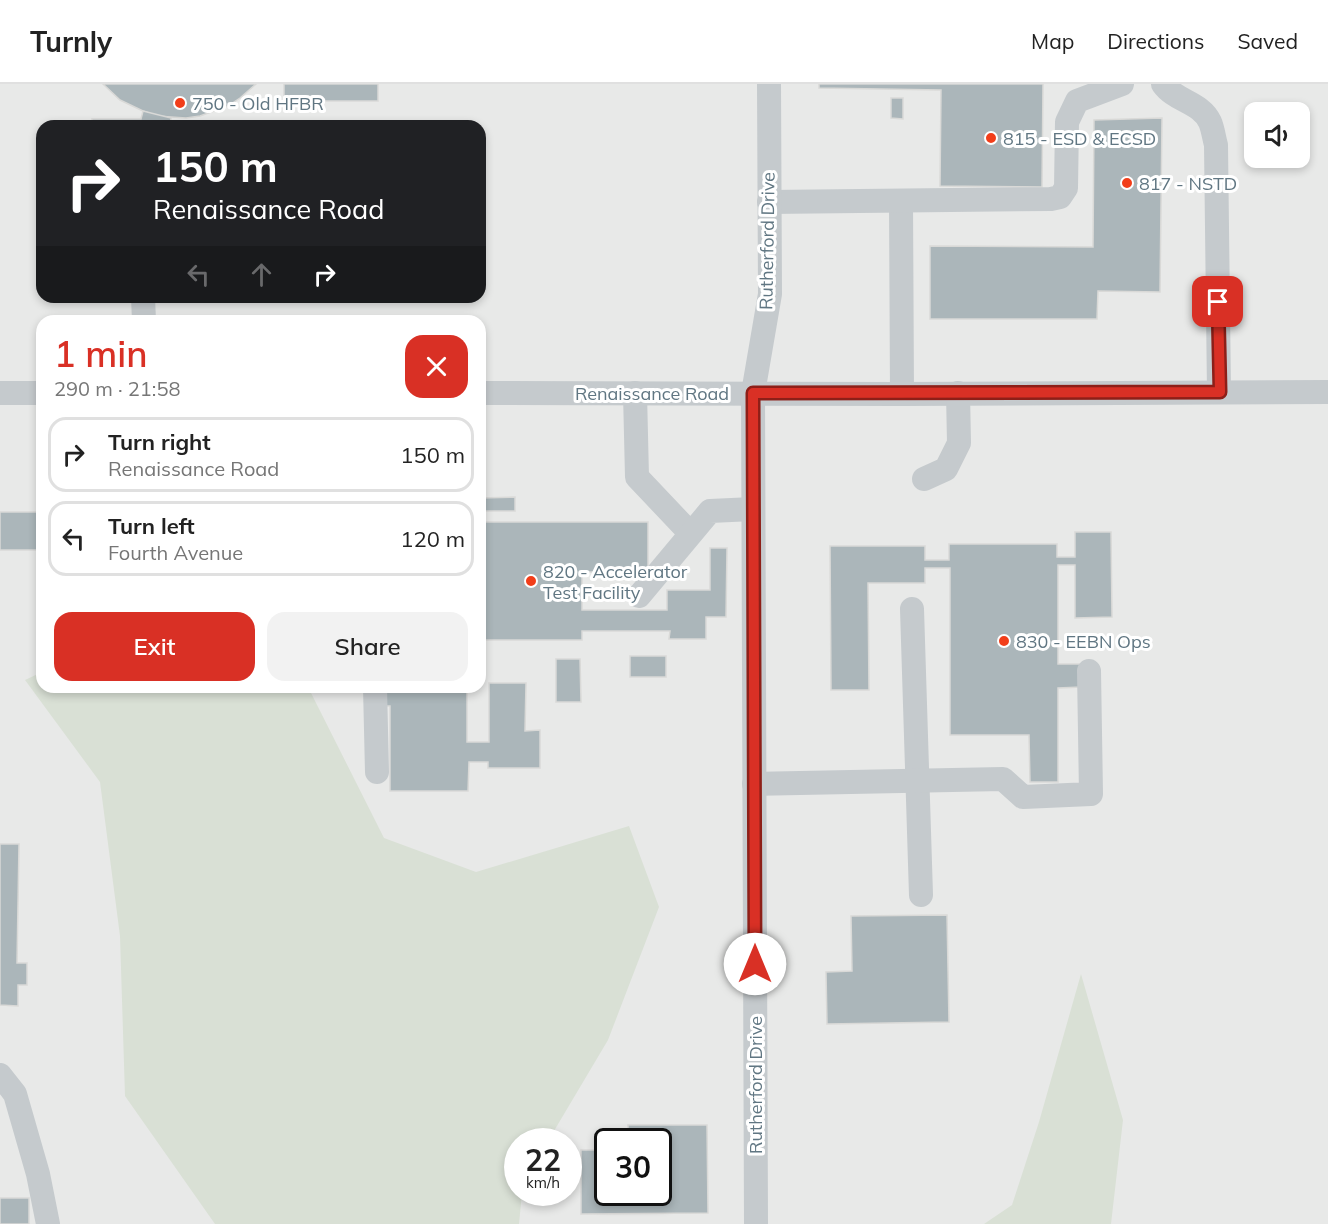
<!DOCTYPE html>
<meta charset="utf-8">
<style>
body{margin:0;font-family:Mulish,sans-serif;background:#f2f2f2;color:#222;height:100vh;display:flex;flex-direction:column;font-size:22px;white-space:nowrap}
*{box-sizing:border-box;margin:0}
p{font-size:20px;color:#767676}
.icon{flex:none;width:33px;height:33px;fill:none;stroke:currentColor;stroke-width:2;stroke-linecap:round;stroke-linejoin:round}
.map{position:relative;flex:1;overflow:hidden}
.panel{position:absolute;left:36px;top:231px;width:450px;height:378px;display:flex;flex-direction:column;background:#fff;border-radius:18px;box-shadow:0 3px 9px #0003}
.panel>*{flex:none}
.top-card{position:absolute;left:36px;top:36px;width:450px;height:183px;border-radius:18px;box-shadow:0 3px 9px #0003;background:#202124;color:#fff;overflow:hidden}
.fabs{position:absolute;left:1244px;top:18px;display:grid;gap:12px}
.fabs a{display:grid;place-items:center;width:66px;height:66px;border-radius:12px;background:#fff;box-shadow:0 3px 9px #0003;font-size:30px}
.speed{position:absolute;left:504px;top:1044px;display:flex;gap:12px;font-size:30px;font-weight:700;text-align:center}
.speed>*{display:grid;place-content:center;width:78px;height:78px;border-radius:50%;background:#fff;box-shadow:0 3px 9px #0003;line-height:1}
.speed small{font-size:15px;font-weight:400}
.speed .limit{border:3px solid #111;border-radius:9px;background:#fff;color:#111}
.pin{position:absolute;display:grid;place-items:center;width:51px;height:51px;color:#fff;margin:-26px;border-radius:12px;box-shadow:0 3px 9px #0006}
.me{position:absolute;width:66px;margin:-33px;rotate:0deg;stroke-linejoin:round;filter:drop-shadow(0 0 4px #0008)}
.turn{display:flex;align-items:center;gap:21px;height:126px;padding:0 18px;font-size:27px}
.turn .icon{width:78px;height:78px;stroke-width:2.5}
.turn b{display:block;font-size:42px;line-height:51px}
.lanes{display:flex;align-items:center;height:57px;padding:0 18px;background:#0003;justify-content:center;gap:30px;direction:ltr}
.lanes .off{opacity:.35}
.round{display:grid;place-items:center;flex:none;width:63px;height:63px;border-radius:18px;background:#f2f2f2}
.overview{display:flex;align-items:center;justify-content:space-between;height:102px;padding:0 18px}
h1{font-size:36px;font-weight:600;line-height:45px;color:#d93025}
.primary-button{display:flex;gap:12px;margin-top:auto;padding:12px 18px}
.primary-button a{flex:1;height:69px;border-radius:18px;background:#d93025;color:#fff;font-size:24px;font-weight:600;line-height:69px;text-align:center}
.primary-button a+a{background:#f2f2f2;color:#222}
ul{padding:0;list-style:none}
li{display:flex;align-items:center;gap:18px;height:75px;margin:0 12px 9px;padding:0 6px;border:3px solid #e0e0e0;border-radius:18px}
li div{flex:1}
li b{display:block;font-size:22px}
li em{font-style:normal}
header{display:flex;align-items:center;gap:36px;box-sizing:border-box;height:84px;padding:0 30px;background:#fff;border-bottom:2px solid #e0e0e0}
header strong{font-size:28px}
nav{display:flex;gap:33px;margin-inline-start:auto;font-size:21px}
.map>svg:first-child{display:block}
.built{fill:#e8e9e8;fill-rule:evenodd}
.green{fill:#d9e0d5}
.building{fill:#abb6ba;stroke:#d9d9d7;stroke-width:1.5}
.lines{fill:none;stroke-linecap:round;stroke-linejoin:round}
.minor{stroke:#c5cacd;stroke-width:24}
.route-casing{stroke:#8d1f18;stroke-width:15}
.route{stroke:#d93025;stroke-width:10}
.poi-dot{fill:#f23e1a;stroke:#fff;stroke-width:2}
.labels{text-anchor:middle;dominant-baseline:central;stroke-width:6;stroke-linejoin:round;paint-order:stroke}
.poi-label{font-size:18px;fill:#607682;stroke:#fff;text-anchor:start}
.street-label{font-size:18px;fill:#607682;stroke:#fff}
</style>
<header>
<strong>Turnly</strong>
<nav><a>Map</a><a>Directions</a><a>Saved</a></nav>
</header>
<div class="map">
<svg width="1328" height="1140" viewBox="0 0 1328 1140">
<rect width="100%" height="100%" fill="#f8f8f4"/>
<path class="built" d="M0,0H1328V1140H0ZM1254,28H1299V74H1254ZM42,42H480V213H42ZM42,237H480V603H42ZM518,1058H568V1108H518ZM608,1058H658V1108H608Z"/>
<g class="green">
<path d="M42,588V603H308L384,754L476,788L629,742L659,823L608,956L548,1057L518,1058V1108L522,1109L519,1140H215L125,1012L120,852L100,698L25,596Z"/>
<path d="M1081,890L1123,1036L1111,1140H984L1012,1121L1039,1038Z"/>
</g>
<g class="building">
<path d="M103,0H256L240,14L228,22L200,32L186,34L157,32L143,27L120,16Z"/>
<rect x="284" y="0" width="94" height="17"/>
<path d="M819,0H1043L1042,103L940,102L941,6L819,4Z"/>
<path d="M891,14H903V35L891,34Z"/>
<path d="M143,27L171,34L170,42H92V35H141Z"/>
<path d="M1162,34L1160,208L1098,207L1097,235H930V162L1093,163L1094,36Z"/>
<path d="M515,413V427H480V414Z"/>
<rect x="0" y="428" width="42" height="38"/>
<path d="M480,438H648V488H582V526H667V506H710V464H727L726,533H706V555H669L670,547H582V556H480Z"/>
<path d="M1075,448H1111L1112,533L1075,534V481H1058V580H1082V603L1058,604V698H1030L1029,651H950V484H925V499H868L869,606H831L830,462H925V476H949V460H1057V473H1075Z"/>
<rect x="630" y="572" width="36" height="21"/>
<path d="M556,575H580L581,618H556Z"/>
<path d="M489,599H526L525,647L540,646V684H488V678H469L468,707H390V622H380V603H467V658H489Z"/>
<path d="M0,760H19L17,879H27V901H18V922L0,921Z"/>
<path d="M947,831L949,938L827,940L826,888L852,887L851,832Z"/>
<path d="M628,1041H707L708,1129L581,1130V1066H608V1108H658V1058H628Z"/>
<rect x="0" y="1114" width="29" height="26"/>
</g>
<g class="lines">
<g class="minor">
<path d="M1163,0C1175,17 1201,18 1210,38C1213,45 1214,54 1216,61L1219,308"/>
<path d="M901,117L902,310"/>
<path d="M769,118L1051,115L1060,113L1066,104L1067,38L1077,17L1122,0"/>
<path d="M143,213L144,237"/>
<path d="M0,309H42"/>
<path d="M480,309L902,310L1328,308"/>
<path d="M635,309L637,393L690,449"/>
<path d="M924,395L946,385L959,359L958,309"/>
<path d="M639,512L710,427L753,425"/>
<path d="M912,525L921,811"/>
<path d="M375,603L377,688"/>
<path d="M754,700L1003,695L1023,713L1091,710L1089,587"/>
<path d="M0,991L15,1010L38,1090L48,1140"/>
<path d="M756,1140L753,309L770,210L769,0"/>
</g>
</g>
<g class="lines">
<g class="route-casing">
<path id="route" d="M755,880L753,309L1220,308L1218,218"/>
</g>
<use href="#route" class="route"/>
</g>
<g class="poi-dot">
<circle cx="180" cy="19" r="6"/>
<circle cx="991" cy="54" r="6"/>
<circle cx="1127" cy="99" r="6"/>
<circle cx="531" cy="497" r="6"/>
<circle cx="1004" cy="557" r="6"/>
</g>
<g class="labels">
<g class="poi-label">
<text x="192" y="19">750 - Old HFBR</text>
<text x="1003" y="54">815 - ESD &amp; ECSD</text>
<text x="1139" y="99">817 - NSTD</text>
<text x="543" y="487">820 - Accelerator<tspan x="543" dy="21">Test Facility</tspan></text>
<text x="1016" y="557">830 - EEBN Ops</text>
</g>
<g class="street-label">
<text transform="translate(767 157) rotate(-89)">Rutherford Drive</text>
<text x="652" y="309">Renaissance Road</text>
<text transform="translate(755 1001) rotate(-90)">Rutherford Drive</text>
</g>
</g>
</svg>
<div class="fabs">
<a><svg class="icon" aria-label="sound" viewBox="0 0 24 24"><path d="M4 9h4l5-4v14l-5-4H4zM17 9q2 3 0 6"/></svg></a>
</div>
<div class="speed"><div>22<small>km/h</small></div><div class="limit">30</div></div>
<div class="pin" style="left:1218px;top:218px;background:#d93025"><svg class="icon" aria-label="arrive" viewBox="0 0 24 24"><path d="M6 21V4h12l-3 4 3 4H6"/></svg></div>
<svg class="me" style="left:755px;top:880px" viewBox="-20 -20 40 40"><circle r="19" fill="#fff"/><path d="M0-13L10 11 0 6-10 11z" fill="#d93025"/></svg>
<div class="top-card">
<div class="turn"><svg class="icon" aria-label="right" viewBox="0 0 24 24"><path d="M7 20v-9h11M14 6l5 5-5 5"/></svg><div><b>150 m</b>Renaissance Road</div></div>
<div class="lanes"><svg class="icon off" aria-label="left" viewBox="0 0 24 24"><path d="M17 20v-9H6M10 6l-5 5 5 5"/></svg><svg class="icon off" aria-label="ahead" viewBox="0 0 24 24"><path d="M12 20V5M6 11l6-6 6 6"/></svg><svg class="icon" aria-label="right" viewBox="0 0 24 24"><path d="M7 20v-9h11M14 6l5 5-5 5"/></svg></div>
</div>
<section class="panel">
<div class="overview"><div><h1>1 min</h1><p>290 m · 21:58</p></div><a class="round" style="background:#d93025;color:#fff"><svg class="icon" aria-label="close" viewBox="0 0 24 24"><path d="M6 6l12 12M18 6L6 18"/></svg></a></div>
<ul>
<li><svg class="icon" aria-label="right" viewBox="0 0 24 24"><path d="M7 20v-9h11M14 6l5 5-5 5"/></svg><div><b>Turn right</b><p>Renaissance Road</p></div><em>150 m</em></li>
<li><svg class="icon" aria-label="left" viewBox="0 0 24 24"><path d="M17 20v-9H6M10 6l-5 5 5 5"/></svg><div><b>Turn left</b><p>Fourth Avenue</p></div><em>120 m</em></li>
</ul>
<div class="primary-button"><a>Exit</a><a>Share</a></div>
</section>
</div>
